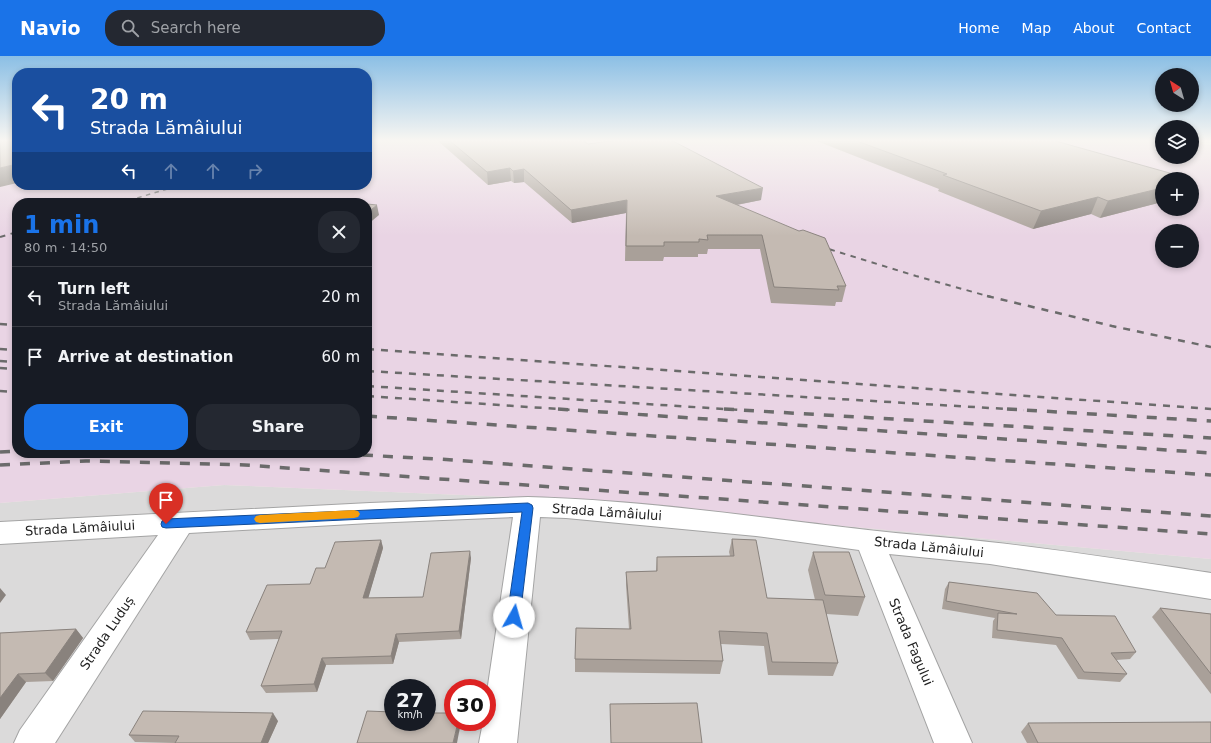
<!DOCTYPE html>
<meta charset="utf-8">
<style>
body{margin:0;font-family:"DejaVu Sans",sans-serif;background:#242831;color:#f1f3f6;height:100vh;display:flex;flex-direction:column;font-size:15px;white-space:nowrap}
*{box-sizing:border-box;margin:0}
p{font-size:13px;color:#9ea1a6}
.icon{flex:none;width:22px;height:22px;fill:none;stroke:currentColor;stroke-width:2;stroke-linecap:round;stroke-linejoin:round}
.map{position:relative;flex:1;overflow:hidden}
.drawer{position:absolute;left:12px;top:142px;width:360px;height:260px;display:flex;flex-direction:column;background:#171b24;border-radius:16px;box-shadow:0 2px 6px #0003}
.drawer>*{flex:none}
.guide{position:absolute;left:12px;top:12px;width:360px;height:122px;border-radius:16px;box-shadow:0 2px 6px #0003;background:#1a4fa0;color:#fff;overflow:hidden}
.needle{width:26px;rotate:323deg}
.controls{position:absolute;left:1155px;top:12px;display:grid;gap:8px}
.controls a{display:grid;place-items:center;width:44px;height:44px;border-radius:50%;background:#171b24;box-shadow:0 2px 6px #0003;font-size:20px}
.speed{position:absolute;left:384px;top:623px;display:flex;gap:8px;font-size:20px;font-weight:700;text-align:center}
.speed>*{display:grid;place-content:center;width:52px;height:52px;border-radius:50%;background:#171b24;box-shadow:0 2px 6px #0003;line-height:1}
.speed small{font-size:10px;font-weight:400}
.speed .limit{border:6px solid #d22;background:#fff;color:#111}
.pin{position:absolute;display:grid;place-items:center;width:34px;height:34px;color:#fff;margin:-41px -17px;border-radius:50% 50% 50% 0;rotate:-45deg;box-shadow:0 0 4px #0007}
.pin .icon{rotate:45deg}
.me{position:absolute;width:44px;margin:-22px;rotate:7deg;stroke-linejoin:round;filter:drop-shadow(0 0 3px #0008)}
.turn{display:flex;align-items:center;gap:14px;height:84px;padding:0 12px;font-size:18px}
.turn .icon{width:52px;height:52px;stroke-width:2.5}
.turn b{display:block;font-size:28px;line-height:34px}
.lanes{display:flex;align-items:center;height:38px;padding:0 12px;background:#0003;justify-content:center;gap:20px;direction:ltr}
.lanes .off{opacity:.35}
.round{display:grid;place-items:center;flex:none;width:42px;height:42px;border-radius:16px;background:#242831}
.overview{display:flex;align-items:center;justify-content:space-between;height:68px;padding:0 12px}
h1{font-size:24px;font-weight:700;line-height:30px;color:#1a73e8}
.primary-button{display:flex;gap:8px;margin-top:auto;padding:8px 12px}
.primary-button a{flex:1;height:46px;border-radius:16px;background:#1a73e8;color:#fff;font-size:16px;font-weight:700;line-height:46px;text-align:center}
.primary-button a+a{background:#242831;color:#f1f3f6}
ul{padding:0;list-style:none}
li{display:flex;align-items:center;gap:12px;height:60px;padding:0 12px;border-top:1px solid #363941}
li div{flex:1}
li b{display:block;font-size:15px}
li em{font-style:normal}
header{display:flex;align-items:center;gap:24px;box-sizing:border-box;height:56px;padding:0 20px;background:#1a73e8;color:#fff}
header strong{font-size:19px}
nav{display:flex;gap:22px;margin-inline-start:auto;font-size:14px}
.search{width:280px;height:36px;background:#242831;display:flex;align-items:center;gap:10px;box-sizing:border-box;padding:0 14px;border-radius:16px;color:#9ea1a6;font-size:15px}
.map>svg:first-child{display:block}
.residential{fill:#dbdada;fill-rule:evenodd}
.industrial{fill:#e9d4e4;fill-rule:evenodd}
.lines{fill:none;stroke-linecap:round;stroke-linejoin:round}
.street-casing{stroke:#a4a4a4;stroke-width:2}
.street{fill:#fff;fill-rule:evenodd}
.rail-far3{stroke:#6b6b6b;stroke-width:1.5;stroke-dasharray:4.5 4.5;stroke-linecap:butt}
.rail-far2{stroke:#6b6b6b;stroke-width:2;stroke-dasharray:5.5 5.5;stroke-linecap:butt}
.rail-far1{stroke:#6b6b6b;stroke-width:2.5;stroke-dasharray:7 7;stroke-linecap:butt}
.rail{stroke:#6b6b6b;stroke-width:3.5;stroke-dasharray:10 10;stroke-linecap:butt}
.wall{fill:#a9a099}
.shaded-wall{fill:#89827d}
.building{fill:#c4bab2;stroke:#89827d}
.route{fill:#1a73e8;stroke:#114b97}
.slow{fill:#f59e0b}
.labels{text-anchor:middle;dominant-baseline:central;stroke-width:3;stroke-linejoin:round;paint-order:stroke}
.near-street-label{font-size:13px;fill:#1d1d1d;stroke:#fff}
</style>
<header>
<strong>Navio</strong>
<div class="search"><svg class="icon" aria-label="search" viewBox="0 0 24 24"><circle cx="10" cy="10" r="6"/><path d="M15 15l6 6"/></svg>Search here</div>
<nav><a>Home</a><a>Map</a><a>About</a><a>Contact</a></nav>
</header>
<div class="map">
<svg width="1211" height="687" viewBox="0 0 1211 687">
<rect width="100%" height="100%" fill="#efebe2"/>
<path class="residential" d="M224,429L531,442L1211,503V687H0V447ZM393,632H427V666H393ZM453,632H487V666H453Z"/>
<path class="industrial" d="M367,84H1162V101H1192V86L1211,89V503L531,442L224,429L0,447V96L17,94V129H367ZM1162,123H1192V153H1162ZM17,147H367V397H17ZM1162,175H1192V205H1162Z"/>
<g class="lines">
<g class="street-casing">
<path id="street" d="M528,441C642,444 755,461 868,474C908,479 949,481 989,486C1063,494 1137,506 1211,517V543L990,508L889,498L972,687H934L859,494L756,480L566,462L540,461L517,687H479L483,666H487V636L513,461L370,467L189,477L55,687H14L20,674L158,479L0,488V466L370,447Z"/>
</g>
<use href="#street" class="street"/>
<path class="rail-far3" d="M120,147L181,129"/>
<g class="rail-far2">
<path d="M0,181L17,176"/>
<path d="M819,190L916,220L991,241"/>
</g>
<g class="rail-far1">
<path d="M987,240L1112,270L1211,291"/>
<path d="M0,268L17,269"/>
<path d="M0,293L17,294"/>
<path d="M367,293L1211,353"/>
<path d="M0,305L17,306"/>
<path d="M0,312L17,313"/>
<path d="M367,315L1024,354"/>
<path d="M367,330L740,354"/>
<path d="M0,335L17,336"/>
<path d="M367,340L573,354"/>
</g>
<g class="rail">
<path d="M558,353L1211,397"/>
<path d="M724,353L1211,382"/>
<path d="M1007,353L1211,365"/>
<path d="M367,360L1211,419"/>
<path d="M0,396L17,395"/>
<path d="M323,397L438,403L1211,460"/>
<path d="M0,409L86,405L245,409L1211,478"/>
</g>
</g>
<g class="wall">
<path d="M437,84H582L588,88L761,144L737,149L846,230L842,246H836L835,250L771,247L760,193H708L707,198H698V201H664L663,205H625L626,157L572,167L524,126L514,127L511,125L488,129Z"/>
<path d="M814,84H1052L1162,123V146L1100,162L1091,158L1033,173L938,135L939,133Z"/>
<path d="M732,483L767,542L815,544L808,514L813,496L865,541L858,560L826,558L838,607L833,620L768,619L764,590L721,588L723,605L720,618L575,616V603L629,573L626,529V516L656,515L657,501L730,500L729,496Z"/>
<path d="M381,484L383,492L368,542L423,541L471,502L461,583L399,586L393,608L326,609L317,636L266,637L261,630L279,583L250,584L246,576L310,528L325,512Z"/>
<path d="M949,526L1056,559L1136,596L1130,603L1116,604L1127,618L1120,626L1078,623L1056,589L992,582L993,565L995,562L942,553L945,533Z"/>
<path d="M1160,552L1211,558V638L1152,561Z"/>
<path d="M76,573L83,582L53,625L26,626L0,663V577Z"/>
<path d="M278,665L268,687H175L135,686L129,679Z"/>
<path d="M1028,667L1211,687H1027L1021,676Z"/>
</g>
<g class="shaded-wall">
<path d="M17,108V127L0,131V112Z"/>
<path d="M510,112L511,125L488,129L487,116Z"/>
<path d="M524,113V126L514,127L513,115Z"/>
<path d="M763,132L761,144L715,153L716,140Z"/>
<path d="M1162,132V146L1100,162L1108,145Z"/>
<path d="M1098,141L1091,158L1033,173L1041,155Z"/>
<path d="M627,144L626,157L572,167L571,154Z"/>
<path d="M377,149L379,159L367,169V157Z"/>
<path d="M381,484L383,492L366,550L363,542Z"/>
<path d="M470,495L471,502L461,583L459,575Z"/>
<path d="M0,532L6,539L0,547Z"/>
<path d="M76,573L83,582L53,625L45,617Z"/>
<path d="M396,578L399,586L393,608L391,600Z"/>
<path d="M322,602L326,609L317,636L314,628Z"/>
<path d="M18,618L26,626L0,663V642Z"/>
<path d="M273,657L278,665L268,687H261Z"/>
<path d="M458,666H461L457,687H453Z"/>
</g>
<g class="building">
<path d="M0,84H17V108L0,112Z"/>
<path d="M449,84H582L588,88L618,84H671L763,132L716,140L799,175L803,174L825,182L846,230H837L839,234L774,231L762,179H707L708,184L699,183V186H664V190H626L627,144L571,154L524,113L513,115L510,112L487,116Z"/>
<path d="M854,84H1052L1191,123H1162V132L1108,145L1098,141L1041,155L943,119L947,118Z"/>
<path d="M367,148L377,149L367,157Z"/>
<path d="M732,483L756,484L767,542L823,544L838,607L772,606L767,577L719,575L723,605L575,603L576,572L631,573L626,516L657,515V501L734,500Z"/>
<path d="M381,484L363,542L423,541L431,497L470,495L459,575L396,578L391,600L322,602L314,628L261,630L282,575L246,576L267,529L310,528L316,512H325L335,486Z"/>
<path d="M813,496H849L865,541L825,539Z"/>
<path d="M949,526L1037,537L1056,559L1115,560L1136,596L1111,597L1127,618L1084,616L1062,582L997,574L998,557L1017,558L946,545Z"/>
<path d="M1160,552L1211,558V618Z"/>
<path d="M76,573L45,617L18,618L0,642V577Z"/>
<path d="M697,647L702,687H611L610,648Z"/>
<path d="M143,655L273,657L261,687H175L179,680L129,679Z"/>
<path d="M367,655L393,656V666H427V657H453V666H458L453,687H357Z"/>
<path d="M1211,666V687H1038L1028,667Z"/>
</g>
<linearGradient id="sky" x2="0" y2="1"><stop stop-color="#8bbfe5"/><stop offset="0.47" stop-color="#f8f6f2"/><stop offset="1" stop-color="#f8f6f2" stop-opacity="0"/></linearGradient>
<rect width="1211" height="180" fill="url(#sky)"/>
<path class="route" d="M528,447L532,449L533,452L520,561L518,565L514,567L509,565L507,561L522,456L166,472L162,471L161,468L162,465L166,463Z"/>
<path class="slow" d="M354,454L358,455L360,458L358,461L354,462L260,467L256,466L254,463L256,460L260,459Z"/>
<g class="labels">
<g class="near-street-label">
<text transform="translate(607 456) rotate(4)">Strada Lămâiului</text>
<text transform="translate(80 472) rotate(-3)">Strada Lămâiului</text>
<text transform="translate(929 491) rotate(6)">Strada Lămâiului</text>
<text transform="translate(107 577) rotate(-56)">Strada Luduș</text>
<text transform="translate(911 586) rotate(67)">Strada Fagului</text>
</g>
</g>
</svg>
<div class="controls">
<a><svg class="needle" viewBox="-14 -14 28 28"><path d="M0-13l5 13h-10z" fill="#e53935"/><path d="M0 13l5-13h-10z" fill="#9ea1a6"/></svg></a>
<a><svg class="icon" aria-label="layers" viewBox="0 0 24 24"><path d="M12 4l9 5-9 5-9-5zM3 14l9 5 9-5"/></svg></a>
<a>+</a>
<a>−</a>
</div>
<div class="speed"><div>27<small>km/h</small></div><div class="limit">30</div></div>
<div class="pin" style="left:166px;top:468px;background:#d93025"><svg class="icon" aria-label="arrive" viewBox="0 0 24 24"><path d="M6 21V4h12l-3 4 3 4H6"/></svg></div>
<svg class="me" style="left:514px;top:561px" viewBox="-20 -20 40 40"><circle r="19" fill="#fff"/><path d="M0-13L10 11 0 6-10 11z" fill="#1a73e8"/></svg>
<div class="guide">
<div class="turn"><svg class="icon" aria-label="left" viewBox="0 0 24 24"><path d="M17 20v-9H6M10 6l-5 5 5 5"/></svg><div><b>20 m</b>Strada Lămâiului</div></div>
<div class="lanes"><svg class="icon" aria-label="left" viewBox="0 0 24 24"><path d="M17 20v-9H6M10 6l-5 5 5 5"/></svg><svg class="icon off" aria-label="ahead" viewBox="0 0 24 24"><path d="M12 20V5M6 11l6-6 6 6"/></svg><svg class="icon off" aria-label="ahead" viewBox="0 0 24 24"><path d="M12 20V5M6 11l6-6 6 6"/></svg><svg class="icon off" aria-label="right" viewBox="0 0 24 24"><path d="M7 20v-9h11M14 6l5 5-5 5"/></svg></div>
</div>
<section class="drawer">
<div class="overview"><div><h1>1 min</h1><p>80 m · 14:50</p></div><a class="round"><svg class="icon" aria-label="close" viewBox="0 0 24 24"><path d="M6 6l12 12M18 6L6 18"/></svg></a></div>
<ul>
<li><svg class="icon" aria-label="left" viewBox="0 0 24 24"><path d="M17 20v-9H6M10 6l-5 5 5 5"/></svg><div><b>Turn left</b><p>Strada Lămâiului</p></div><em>20 m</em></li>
<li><svg class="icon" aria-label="arrive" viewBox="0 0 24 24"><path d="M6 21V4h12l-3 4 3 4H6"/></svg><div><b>Arrive at destination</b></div><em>60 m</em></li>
</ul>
<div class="primary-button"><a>Exit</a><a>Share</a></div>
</section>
</div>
